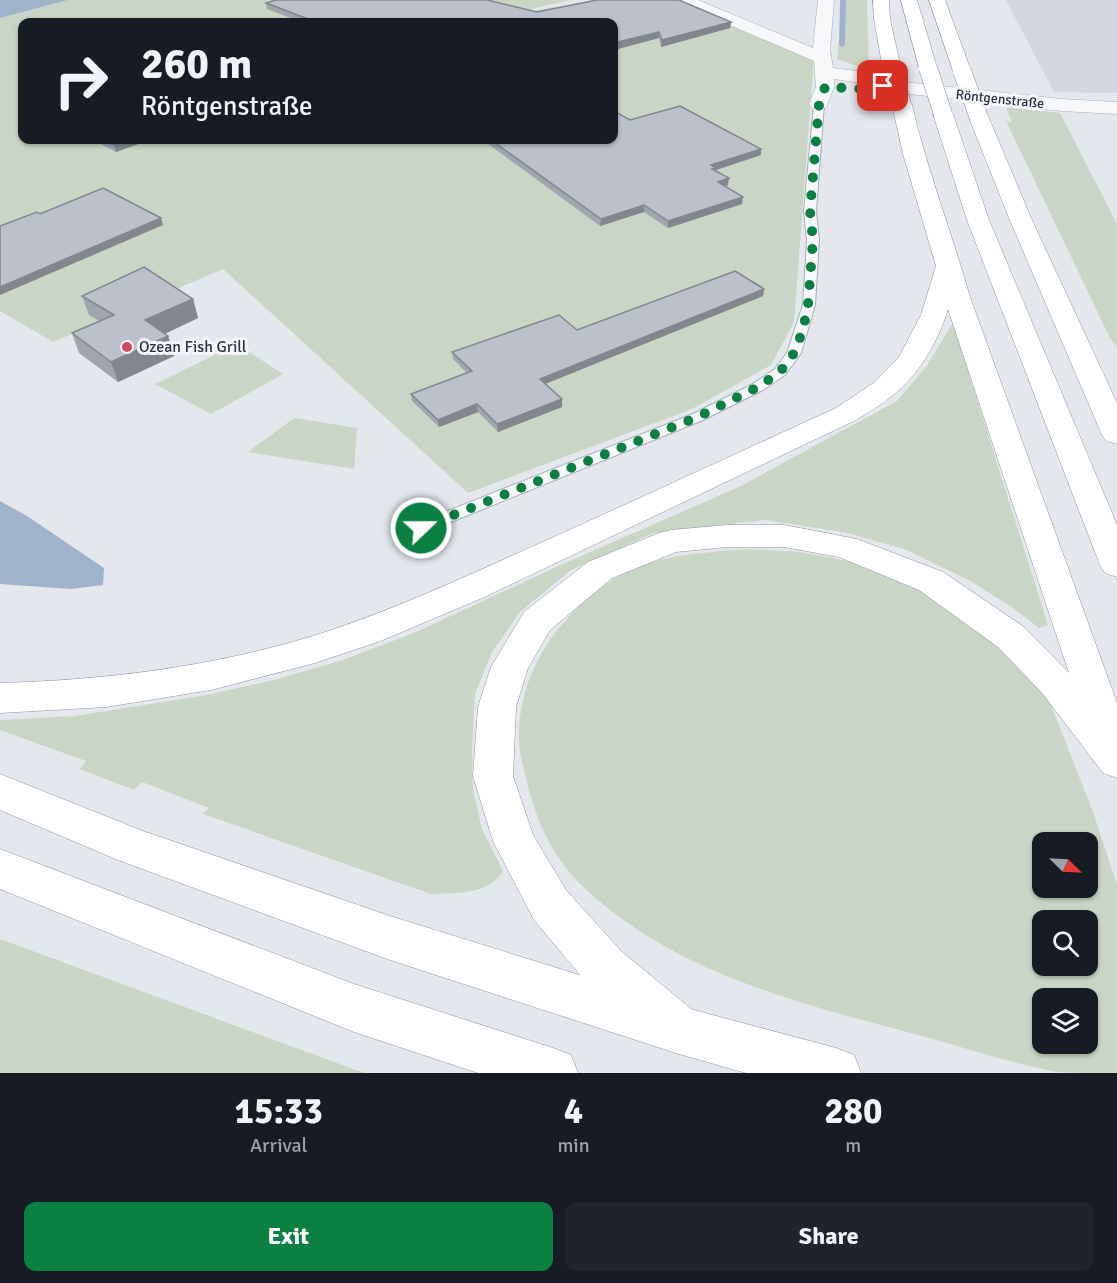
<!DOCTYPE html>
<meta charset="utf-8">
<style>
body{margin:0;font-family:Signika,sans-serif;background:#20242c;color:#f1f3f6;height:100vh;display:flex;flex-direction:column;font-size:22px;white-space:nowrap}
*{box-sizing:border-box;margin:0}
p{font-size:20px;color:#9ea1a6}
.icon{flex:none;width:33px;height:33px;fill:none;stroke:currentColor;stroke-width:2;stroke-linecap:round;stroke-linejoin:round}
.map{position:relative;height:1073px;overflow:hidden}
.side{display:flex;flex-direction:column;background:#171b24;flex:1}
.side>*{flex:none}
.hud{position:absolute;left:18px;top:18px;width:600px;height:126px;border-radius:12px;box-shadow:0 2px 4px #0004;background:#171b24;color:#f1f3f6;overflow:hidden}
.needle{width:39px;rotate:114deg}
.controls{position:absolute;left:1032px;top:832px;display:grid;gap:12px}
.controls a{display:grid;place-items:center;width:66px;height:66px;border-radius:12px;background:#171b24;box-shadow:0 2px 4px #0004;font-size:30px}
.pin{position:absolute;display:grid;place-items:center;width:51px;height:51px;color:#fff;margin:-26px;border-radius:12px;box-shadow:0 3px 9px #0006}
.me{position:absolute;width:66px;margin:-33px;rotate:68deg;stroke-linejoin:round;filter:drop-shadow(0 0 4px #0008)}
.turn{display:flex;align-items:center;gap:21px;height:126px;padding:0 24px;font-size:27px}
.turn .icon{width:78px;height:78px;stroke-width:2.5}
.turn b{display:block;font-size:42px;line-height:51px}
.eta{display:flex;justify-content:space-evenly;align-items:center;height:102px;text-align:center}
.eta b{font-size:36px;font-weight:700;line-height:42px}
.button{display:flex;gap:12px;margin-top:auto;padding:12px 24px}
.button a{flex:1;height:69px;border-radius:12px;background:#0b8043;color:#fff;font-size:24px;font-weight:700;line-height:69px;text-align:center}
.button a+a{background:#20242c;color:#f1f3f6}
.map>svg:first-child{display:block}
.built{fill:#d2d6de}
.green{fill:#c9d6c5;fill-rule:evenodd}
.water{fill:#9fb4cc}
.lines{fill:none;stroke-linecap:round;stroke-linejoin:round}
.stream{fill:#9fb4cc;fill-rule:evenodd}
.service-casing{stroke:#a9aeb7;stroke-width:2}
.minor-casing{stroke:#a9aeb7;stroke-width:1}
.trunk-casing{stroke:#8b94a3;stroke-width:1}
.motorway-casing{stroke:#8b94a3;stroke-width:1}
.service{fill:#f7f8fa;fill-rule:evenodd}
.minor{fill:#f7f8fa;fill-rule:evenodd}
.trunk{fill:#fff;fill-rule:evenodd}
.motorway{fill:#fff;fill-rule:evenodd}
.motorway-bridge-casing{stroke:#8b94a3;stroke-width:19;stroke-linecap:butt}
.motorway-bridge{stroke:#fff;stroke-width:18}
.wall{fill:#a1a5ae}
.shaded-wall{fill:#83868d}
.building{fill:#bbc0ca;stroke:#83868d;stroke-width:1.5}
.route{stroke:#0b8043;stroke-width:10;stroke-dasharray:0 18}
.poi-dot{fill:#d1495b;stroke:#f4f6f9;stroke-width:2}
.labels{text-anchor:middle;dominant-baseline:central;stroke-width:6;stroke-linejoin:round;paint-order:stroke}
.far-street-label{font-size:14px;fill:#2b3445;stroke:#f4f6f9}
.poi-label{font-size:16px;fill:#2b3445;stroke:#f4f6f9;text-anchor:start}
</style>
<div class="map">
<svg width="1117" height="1073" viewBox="0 0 1117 1073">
<rect width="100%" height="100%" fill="#e4e7ec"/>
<path class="built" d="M1006,0H1117V93L1054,92Z"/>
<g class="green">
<path d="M68,0H405L521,13L594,0H680L814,58L794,322L771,365L692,409L468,493L223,269L53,342L0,311V18ZM22,22H614V140H22Z"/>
<path d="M476,0H570L518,12Z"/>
<path d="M843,0H867L869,70L837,59Z"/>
<path d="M1006,107L1060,113L1117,224V347L1110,338L1006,121L1012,122Z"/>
<path d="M953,323L1048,625L1039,628L1012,607L972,582L907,550L848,533L765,520L654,533L571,570L520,612L492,652L475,694L472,748L473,790L482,829L503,871C489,895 456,893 431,894L203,814L209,808L142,782L134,790L80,769L86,761L0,730V720L75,716L207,695L274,680L343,660L416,632L563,564L741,486L897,401L925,368Z"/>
<path d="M237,344L283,374L211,414L155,384Z"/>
<path d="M294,418L357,428L354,469L248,452Z"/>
<path d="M748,549L799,552L834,558L876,568L912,583L975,620L1049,700L1093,812L1117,885V1073C1098,1073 1076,1073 1058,1072C1012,1064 967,1048 922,1036C806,1005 686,977 593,896C557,865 538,828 527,782C524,768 519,753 519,740C518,687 542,642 579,606C595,591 616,575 637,567C664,555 718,551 748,549ZM1042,843H1088V888H1042ZM1042,921H1088V966H1042ZM1042,999H1088V1044H1042Z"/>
<path d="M0,939L364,1073H0Z"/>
</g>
<g class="water">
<path d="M0,0H68L0,18Z"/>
<path d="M0,501L27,516L104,568L103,585L71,589L0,584Z"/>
</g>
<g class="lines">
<path class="stream" d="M840,0H846L845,45L842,47L839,45Z"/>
<g class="service-casing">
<path id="service" d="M819,101L824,104L816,211L819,240L815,305L801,353L785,375L763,390L703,420L414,537H402L400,533L402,529L693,414L753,384L775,369L787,353L803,305L807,240L804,211L814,104Z"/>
</g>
<g class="minor-casing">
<path id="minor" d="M676,0H698L813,48L818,0H834L830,50L833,68L865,72L886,80L1061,99L1117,102V114L1061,111L883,91L861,83L834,79V87L826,108H812L809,104L816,87L814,61L678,3Z"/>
</g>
<g class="trunk-casing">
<g id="trunk">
<path d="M0,774L143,831L390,916L679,1006L836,1048L854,1055L861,1073H746L679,1054L390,960L118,860L0,810Z"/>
<path d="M0,849L354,984L553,1048L571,1055L578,1073H478L354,1032L0,889Z"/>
</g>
</g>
<g class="motorway-casing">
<g id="motorway">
<path d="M873,0H889L890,19L900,64L897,68H885L882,64L874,19Z"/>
<path d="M901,0H917L937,68L934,72H922L919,68Z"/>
<path d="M929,0H945L971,71L968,75H956L953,71Z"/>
<path d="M902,99L909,101L912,105C927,170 952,233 970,297L1117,703V778L1103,773L1043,694L998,647L919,590L839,557L784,547H727L676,552L612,578L550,630L528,668L516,707L513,776L533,835L566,890L621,951L696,1013L703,1030L696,1047L679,1054L662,1047L587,983L534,920L493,841L473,776L478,707L491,667L524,612L588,562L659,533L671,530L727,525H784L857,539L943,572L1024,627L1069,673L948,309C938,342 919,375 892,396C881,405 868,412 856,420L480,599L378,642L315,663L211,690L106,707L0,713V683C106,680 211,667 313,636C386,613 456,581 527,549C630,503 733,455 836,408L875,382L899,357L921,315L936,266L903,154L892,105L895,101Z"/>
<path d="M943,108L950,110L953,114L989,220L1117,525V577L1105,573L1100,565L967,220L933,114L936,110Z"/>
<path d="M979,112L986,114L989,118L1031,218L1117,403V444L1106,441L1102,435L1009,218L969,118L972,114Z"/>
</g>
</g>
<use href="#service" class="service"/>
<use href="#minor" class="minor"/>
<use href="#trunk" class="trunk"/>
<use href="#motorway" class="motorway"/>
<g class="motorway-bridge-casing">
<g id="motorway-bridge">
<path d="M891,64L902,105"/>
<path d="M928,68L943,114"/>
<path d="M962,71L979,118"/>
</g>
</g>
<use href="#motorway-bridge" class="motorway-bridge"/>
</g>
<g class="wall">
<path d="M266,3L537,12L731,22L730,28L661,47L659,38L614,50V22H301L267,9Z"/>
<path d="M630,120L761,155L716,170L728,185L725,186L742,204L668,228L644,212L600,226L484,141V140H614Z"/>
<path d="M93,140H149L116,152Z"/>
<path d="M764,289L763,296L545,384L562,407L498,432L478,412L439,427L412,401L411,394L467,373L453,359L452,352L577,330Z"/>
<path d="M82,296L193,299L198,318L165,334L168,336L174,356L118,382L79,353L72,333L99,321L89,315Z"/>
</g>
<g class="shaded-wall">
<path d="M731,22L730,28L661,47L662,40Z"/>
<path d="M659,32V38L614,50V43Z"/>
<path d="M130,140H149L116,152L114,145Z"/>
<path d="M761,149V155L716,170L712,176L711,165Z"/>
<path d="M729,178L728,185L717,189L718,182Z"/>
<path d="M743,197L742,204L668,228V221Z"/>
<path d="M644,205V212L600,226L601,219Z"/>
<path d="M161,218L163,225L0,295V287Z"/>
<path d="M764,289L763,296L540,386V379Z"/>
<path d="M193,299L198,318L151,340L145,320Z"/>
<path d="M168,336L174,356L118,382L111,362Z"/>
<path d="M562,399V407L498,432L497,424Z"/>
<path d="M477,404L478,412L439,427L438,420Z"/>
</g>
<g class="building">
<path d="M276,0H487L537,12L597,0H679L731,22L662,40L659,32L614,43V22H316L266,3Z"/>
<path d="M680,106L761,149L711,165L716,168L712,169L729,178L718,182L743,197L668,221L644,205L601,219L491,140H614V111L630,120Z"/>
<path d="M103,140H130L114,145Z"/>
<path d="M103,188L161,218L0,287V226L37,212L40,214Z"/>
<path d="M144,267L193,299L145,320L168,336L111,362L72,333L114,315L82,296Z"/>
<path d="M735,271L764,289L540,379L562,399L497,424L477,404L438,420L411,394L472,371L452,352L559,315L577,330Z"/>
</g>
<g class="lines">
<path class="route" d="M421,528L698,417L758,387L780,372L794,353L803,330L808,305L813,240L810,211L819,105L825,87L866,89L883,86"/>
</g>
<circle class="poi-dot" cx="127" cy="347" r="6"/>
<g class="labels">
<g class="far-street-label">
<text transform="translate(1000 99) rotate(6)">Röntgenstraße</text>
</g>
<g class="poi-label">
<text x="139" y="347">Ozean Fish Grill</text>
</g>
</g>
</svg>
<div class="controls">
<a><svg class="needle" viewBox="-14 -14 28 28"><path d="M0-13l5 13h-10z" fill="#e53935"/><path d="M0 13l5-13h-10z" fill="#9ea1a6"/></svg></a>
<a><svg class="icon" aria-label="search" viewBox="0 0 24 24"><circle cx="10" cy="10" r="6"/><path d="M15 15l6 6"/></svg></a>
<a><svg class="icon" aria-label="layers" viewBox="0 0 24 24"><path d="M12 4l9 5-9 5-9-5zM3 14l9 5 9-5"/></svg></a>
</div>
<div class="pin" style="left:883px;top:86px;background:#d93025"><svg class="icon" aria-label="arrive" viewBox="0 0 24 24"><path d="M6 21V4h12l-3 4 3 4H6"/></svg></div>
<svg class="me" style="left:421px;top:528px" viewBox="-20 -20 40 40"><circle r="17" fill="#0b8043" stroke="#fff" stroke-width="3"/><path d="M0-11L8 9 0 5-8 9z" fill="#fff"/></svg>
<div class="hud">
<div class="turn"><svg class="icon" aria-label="right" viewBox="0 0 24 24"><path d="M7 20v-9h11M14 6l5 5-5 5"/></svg><div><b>260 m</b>Röntgenstraße</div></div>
</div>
</div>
<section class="side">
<div class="eta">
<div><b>15:33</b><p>Arrival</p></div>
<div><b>4</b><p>min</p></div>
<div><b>280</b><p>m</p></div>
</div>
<div class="button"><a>Exit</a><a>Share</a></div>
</section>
